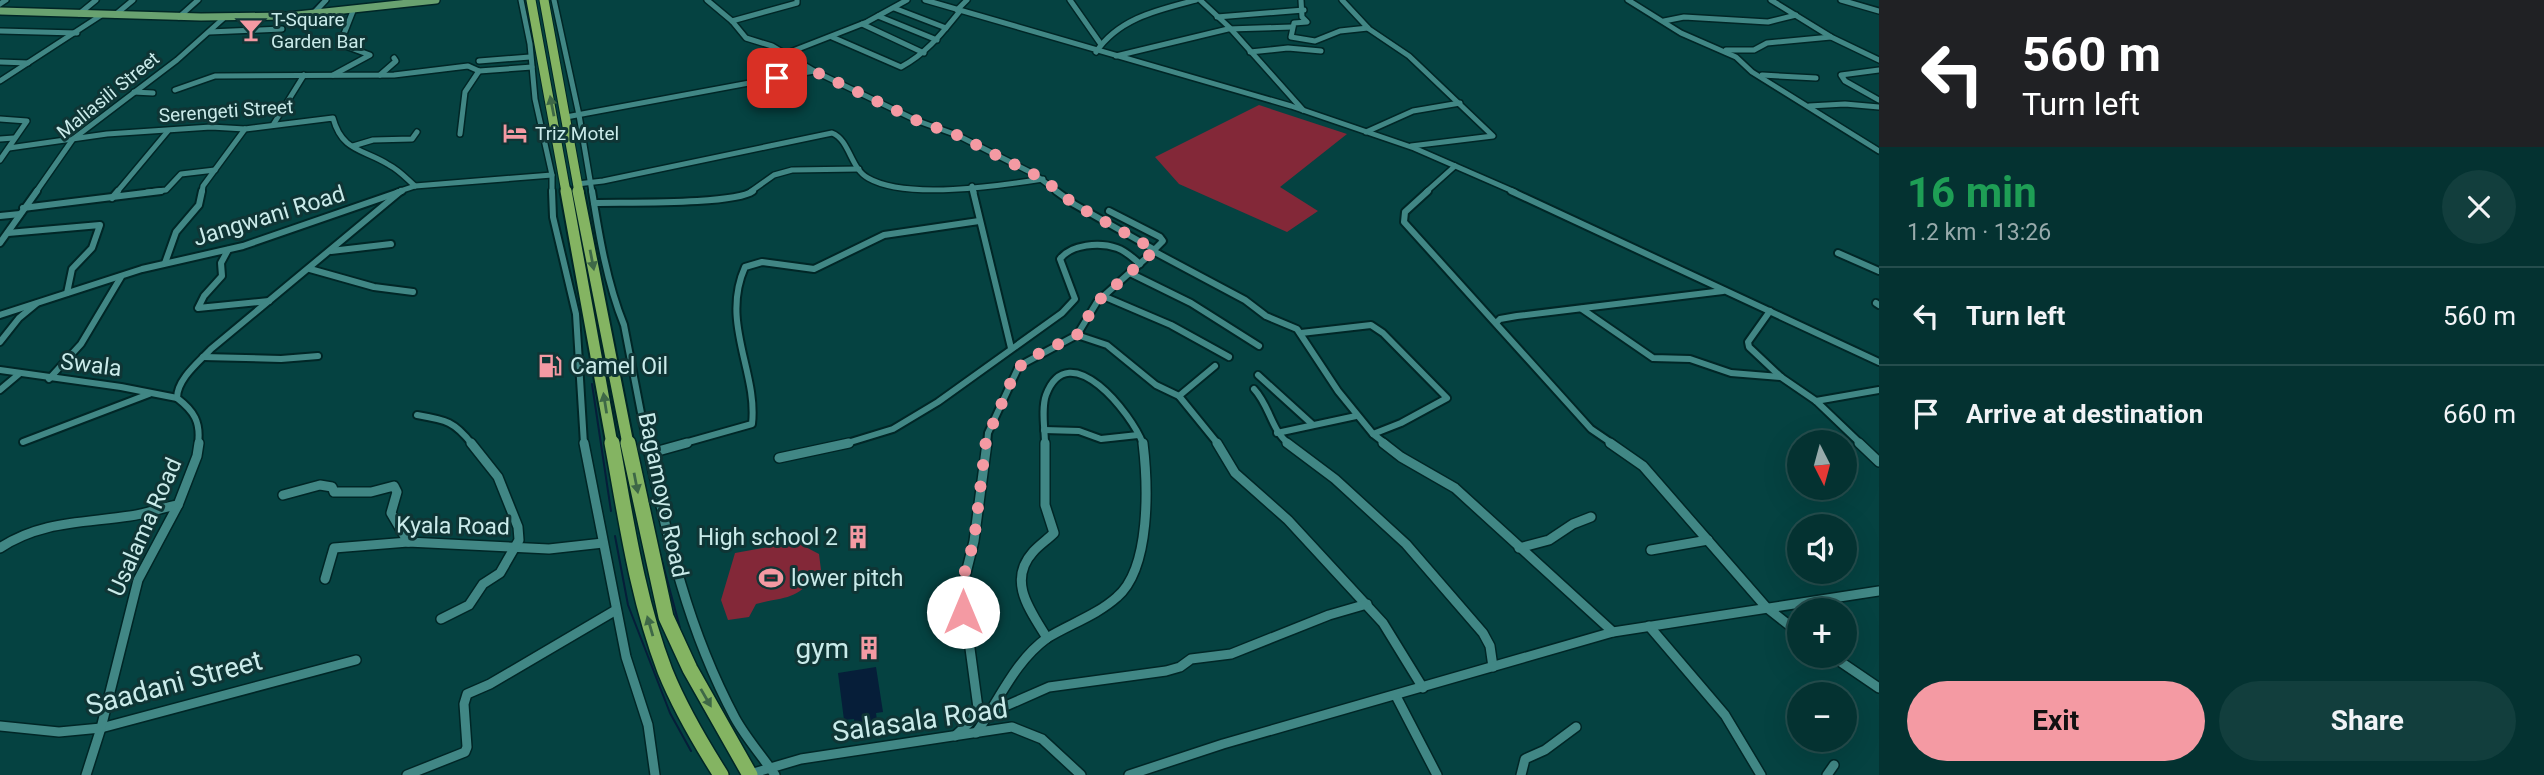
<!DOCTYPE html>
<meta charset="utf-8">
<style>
body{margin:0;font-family:Roboto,sans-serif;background:#123e3d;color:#f1f3f6;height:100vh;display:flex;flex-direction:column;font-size:26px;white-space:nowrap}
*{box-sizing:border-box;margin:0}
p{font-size:23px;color:#97aaab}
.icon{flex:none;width:38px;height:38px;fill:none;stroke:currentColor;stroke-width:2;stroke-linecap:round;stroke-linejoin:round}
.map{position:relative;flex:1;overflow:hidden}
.drawer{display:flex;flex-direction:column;background:#043231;width:665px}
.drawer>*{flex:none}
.banner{background:#202124;color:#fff;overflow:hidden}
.needle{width:46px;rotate:174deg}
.controls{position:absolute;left:1787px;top:430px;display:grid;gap:14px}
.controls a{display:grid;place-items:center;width:70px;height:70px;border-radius:50%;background:#043231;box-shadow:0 7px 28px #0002,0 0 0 2px #254d4d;font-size:35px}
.pin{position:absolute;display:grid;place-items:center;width:60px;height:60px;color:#fff;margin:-30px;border-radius:14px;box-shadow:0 4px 10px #0006}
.me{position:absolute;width:77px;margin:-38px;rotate:0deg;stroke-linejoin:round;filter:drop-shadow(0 0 5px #0008)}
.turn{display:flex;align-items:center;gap:24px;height:147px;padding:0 28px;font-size:32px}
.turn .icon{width:91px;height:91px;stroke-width:2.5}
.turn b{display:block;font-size:49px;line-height:60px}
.round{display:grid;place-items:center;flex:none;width:74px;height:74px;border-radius:37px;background:#123e3d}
.summary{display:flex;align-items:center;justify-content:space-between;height:119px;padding:0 28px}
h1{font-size:42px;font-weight:700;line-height:52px;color:#1e9e55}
.button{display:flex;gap:14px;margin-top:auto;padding:14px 28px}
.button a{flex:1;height:80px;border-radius:42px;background:#f49aa3;color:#111;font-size:28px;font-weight:700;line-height:80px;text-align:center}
.button a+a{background:#123e3d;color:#f1f3f6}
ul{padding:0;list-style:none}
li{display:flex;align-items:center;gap:21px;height:98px;padding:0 28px;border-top:2px solid #254d4d}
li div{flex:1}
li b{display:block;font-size:26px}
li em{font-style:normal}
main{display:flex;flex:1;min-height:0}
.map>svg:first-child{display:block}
.green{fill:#832838}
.water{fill:#061e39}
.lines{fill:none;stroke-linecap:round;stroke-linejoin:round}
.stream{stroke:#061e39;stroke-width:2}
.street-far2-casing{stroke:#002626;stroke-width:8}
.street-far1-casing{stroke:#002626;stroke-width:10}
.street-casing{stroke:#002626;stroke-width:12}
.primary-casing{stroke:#002626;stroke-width:10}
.highway-far2-casing{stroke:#002626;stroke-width:11}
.highway-far1-casing{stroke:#002626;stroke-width:15}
.highway-casing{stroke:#002626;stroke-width:18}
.street-far2{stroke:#418785;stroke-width:5}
.street-far1{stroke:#418785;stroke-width:6}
.street{stroke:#418785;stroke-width:9}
.primary{stroke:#69a270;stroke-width:7}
.highway-far2{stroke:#84b462;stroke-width:9}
.highway-far1{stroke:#84b462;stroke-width:11}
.highway{stroke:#84b462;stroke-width:15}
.oneway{fill:#3e6847}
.route{stroke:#f49aa3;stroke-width:12;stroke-dasharray:0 21.6}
.labels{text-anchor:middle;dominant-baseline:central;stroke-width:6;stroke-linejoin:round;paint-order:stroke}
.far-poi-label{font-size:19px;fill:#caebea;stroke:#0f3535;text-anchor:start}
.far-street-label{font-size:19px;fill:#caebea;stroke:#0f3535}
.street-label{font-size:23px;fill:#caebea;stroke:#0f3535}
.poi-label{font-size:23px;fill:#caebea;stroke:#0f3535;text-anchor:start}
.near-poi-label{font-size:28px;fill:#caebea;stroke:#0f3535;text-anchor:end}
.near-street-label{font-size:28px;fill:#caebea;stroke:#0f3535}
</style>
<main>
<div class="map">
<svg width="1879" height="775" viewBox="0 0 1879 775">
<rect width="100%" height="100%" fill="#054241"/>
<g class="green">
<path d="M1259,105L1347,134L1280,187L1318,211L1287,232L1179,184L1155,157Z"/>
<path d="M796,542L819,554L821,570C795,601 792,595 756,604L749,617L728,620L721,600L735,553Z"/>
</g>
<path class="water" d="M876,667L883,712L876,713L878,727L856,731L854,719L844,720L838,673Z"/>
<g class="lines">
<g class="stream">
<path d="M310,12L322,0"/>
<path d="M619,368L633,438"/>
<path d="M592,384L611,511"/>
<path d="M615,536L628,605L670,713L691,751"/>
<path d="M658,546L680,628"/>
</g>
<g class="street-far2-casing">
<g id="street-far2">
<path d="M521,0L530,44L535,99L552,175V192"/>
<path d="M554,0L579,115L592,192"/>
<path d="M707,0L732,21L746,38L772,46L814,71L918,121L957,135L1034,174L1058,192"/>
<path d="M925,0L1291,106L1414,148L1515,192"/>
<path d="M1070,0L1100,43"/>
<path d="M1200,0L1229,27L1303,110"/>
<path d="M1301,0L1302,17L1307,22L1294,23L1291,37L1315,41L1340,31L1368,28"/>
<path d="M1342,0L1369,29L1409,56L1493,136L1411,146"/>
<path d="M1628,0L1681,33L1736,57L1752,72L1879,151"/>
<path d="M1771,0L1831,37L1879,60"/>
<path d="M1841,0L1879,11"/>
<path d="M0,4L6,0"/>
<path d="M894,8L946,28"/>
<path d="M957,10L967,0"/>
<path d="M79,14L96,0"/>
<path d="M115,15L133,0"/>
<path d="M312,15L326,0"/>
<path d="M878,16L937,40"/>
<path d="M179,17L198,0"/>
<path d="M1217,17L1304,10"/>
<path d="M732,21L797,3V0"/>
<path d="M1664,21L1684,17L1768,22L1796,15"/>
<path d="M862,24L924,53"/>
<path d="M0,31L77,33"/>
<path d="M209,32L282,29"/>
<path d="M832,37L901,67C927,53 942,33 960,11"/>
<path d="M1726,50H1754L1767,43L1831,37"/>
<path d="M1096,52C1119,18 1158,10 1196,0"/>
<path d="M1250,52L1288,48L1321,51"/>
<path d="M785,54L867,22L907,0"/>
<path d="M1116,56L1228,29L1292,27"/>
<path d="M479,61L530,57"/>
<path d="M0,62L28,63"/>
<path d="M1879,70L1841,75L1845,81L1879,100"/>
<path d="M333,75L370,55L340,44L353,11"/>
<path d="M380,75L396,61L394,58"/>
<path d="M1762,75L1816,78"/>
<path d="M0,81L103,14"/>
<path d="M175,90L215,76L394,75L468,66L479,71L532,67"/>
<path d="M134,92L153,93"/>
<path d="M1809,106L1845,104L1879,107"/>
<path d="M566,117L814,71"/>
<path d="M0,119L27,121L0,160"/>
<path d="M273,125L304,75"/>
<path d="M1366,132L1413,111L1460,103"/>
<path d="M460,134L465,92L479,71"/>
<path d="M0,139L14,138"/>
<path d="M353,146L373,140L412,139L417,132"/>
<path d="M9,148L107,134L211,127L245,129L333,118C342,152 364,149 389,165C399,170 407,179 415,186"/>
<path d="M577,184L603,181L832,133C850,140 850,168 868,178C906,200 999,186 1043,179"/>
<path d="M972,186L974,192"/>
<path d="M36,192L73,139L177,60L225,17"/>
<path d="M117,192L168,131"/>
<path d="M147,192L166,190L181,174L215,170"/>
<path d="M202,192L203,186L245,129"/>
<path d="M397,192L415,186L552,175"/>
<path d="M750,192L774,175L792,170L859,169"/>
<path d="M1426,192L1455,166"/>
</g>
</g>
<g class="street-far1-casing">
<g id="street-far1">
<path d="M552,191L553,217L576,314L584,444"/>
<path d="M592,191C599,235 607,283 624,325L647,444"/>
<path d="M973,191L1011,348"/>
<path d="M1428,191L1405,212L1404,222L1591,429L1613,444"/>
<path d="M1511,191L1879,362"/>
<path d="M112,198L118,191"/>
<path d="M594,203C623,202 734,205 753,191"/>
<path d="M23,208L161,191"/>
<path d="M1109,211L1160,237L1163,241L1155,249"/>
<path d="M0,216L20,214"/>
<path d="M8,233L100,225L92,248L72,269L67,293"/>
<path d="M0,243L37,191"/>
<path d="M228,250L221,263L222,276L204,296L198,308L269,301"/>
<path d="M331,251L391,244"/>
<path d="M1155,252L1245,300L1266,316L1297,329L1338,391L1373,434L1386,444"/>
<path d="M1838,253L1879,271"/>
<path d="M165,263L176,232L199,205L202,191"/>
<path d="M310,269L374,287L413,292"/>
<path d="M1130,273L1191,303L1259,346"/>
<path d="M1103,296L1171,325L1229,357"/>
<path d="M1876,303L1879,305"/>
<path d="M1582,309L1653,358L1690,359L1731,373L1781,377"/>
<path d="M1770,311L1748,342L1749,347L1781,377L1816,401L1861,444"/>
<path d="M0,315L142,269L243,246L402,191"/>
<path d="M1496,323L1500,319L1517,316L1723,291"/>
<path d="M1301,333L1371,325L1383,333L1447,398L1401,423L1373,434"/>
<path d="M1077,335L1107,345L1156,385L1179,396L1218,444"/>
<path d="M0,342L19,318L36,304"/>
<path d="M203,357L281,359L318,356"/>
<path d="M0,370L121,387L177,398"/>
<path d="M1258,375L1312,424"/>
<path d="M49,379L81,344L121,277"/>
<path d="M1254,389C1270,406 1271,430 1289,444"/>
<path d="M0,390L19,374"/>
<path d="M1179,396L1215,366"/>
<path d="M1816,401L1879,390"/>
<path d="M417,415C446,420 454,421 472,444"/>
<path d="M1044,430L1079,431L1101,439L1138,435"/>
<path d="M1277,433L1356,416"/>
<path d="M23,442L149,394"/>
<path d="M198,444C201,422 194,411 177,398C177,379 199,362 211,349L401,191"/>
<path d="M681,444L752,424C758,372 720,323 745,267L762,262L814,269L884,235L979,221"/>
<path d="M844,444L893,429L938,402L1062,313L1075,299L1060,259C1071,244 1100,242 1117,248C1126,251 1133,258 1140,264"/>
<path d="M987,444L988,433L1019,366L1077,335L1097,302L1155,250L1074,204L1056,191"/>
<path d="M1045,444C1045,430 1041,409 1046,395C1069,334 1132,414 1143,444"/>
</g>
</g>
<g class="street-casing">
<g id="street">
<path d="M584,443L626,657L648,725L655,775"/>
<path d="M647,443C668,541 687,628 735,718C746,738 762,756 775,775"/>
<path d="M1045,443V505L1054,533C1047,540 1039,545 1033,552C1007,581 1030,610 1047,638"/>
<path d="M1217,443L1235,473L1288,520L1383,623L1423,688"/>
<path d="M1287,443L1335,479L1406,544L1483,633L1490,646L1493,667"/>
<path d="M1383,443L1401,457L1455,488L1613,632"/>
<path d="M1610,443L1643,466L1766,607L1799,633"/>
<path d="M1859,443L1879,462"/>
<path d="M651,453L687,443"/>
<path d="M779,458L849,443"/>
<path d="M283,495L320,485L332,487L334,492H371L394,486L397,492L391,513L408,542"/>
<path d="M0,548C40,521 84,523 130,516C147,514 162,507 178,505"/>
<path d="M1519,548L1549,540L1573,524L1591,517"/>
<path d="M1651,550L1708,540"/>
<path d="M325,579L334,548L408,542L549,549L603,543"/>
<path d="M441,619L469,605L483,584L500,573L519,540L518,527L498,477L471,443"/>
<path d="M1649,626L1725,715L1761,775"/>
<path d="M1047,638C1070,624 1097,615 1117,597C1151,568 1148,485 1143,443"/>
<path d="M1832,656L1879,688"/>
<path d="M1396,696L1437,775"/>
<path d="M992,712L1049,687L1166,671L1180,667L1191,659L1231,654L1329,615L1367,604"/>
<path d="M0,726L59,732L101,728L356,660"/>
<path d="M976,733C999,701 1014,662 1047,638"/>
<path d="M955,736L970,722L978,708L962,589L974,541L987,443"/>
<path d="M750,774L801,759L1012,727L1042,739L1081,775"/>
<path d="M86,775L101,728L138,580L178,505L197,456L199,443"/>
<path d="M407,775L465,752L467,747L464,704L467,694L490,684L616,610"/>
<path d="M1129,775L1223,744L1613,632L1879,591"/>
<path d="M1521,775L1525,759L1545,750L1576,727"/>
<path d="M1827,775L1834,765"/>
</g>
</g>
<g class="primary-casing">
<path id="primary" d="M0,11L201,17L288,16L436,0"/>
</g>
<g class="highway-far2-casing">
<g id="highway-far2">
<path d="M531,0L566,192"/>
<path d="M544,0L579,192"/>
</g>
</g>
<g class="highway-far1-casing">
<g id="highway-far1">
<path d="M566,191L612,444"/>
<path d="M578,191L628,444"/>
</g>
</g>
<g class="highway-casing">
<g id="highway">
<path d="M612,443C626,519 637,598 665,671C680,708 700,742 721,775"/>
<path d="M628,443L666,617L690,669L750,775"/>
</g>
</g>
<use href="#street-far2" class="street-far2"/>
<use href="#street-far1" class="street-far1"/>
<use href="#street" class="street"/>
<use href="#primary" class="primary"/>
<use href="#highway-far2" class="highway-far2"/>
<use href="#highway-far1" class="highway-far1"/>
<use href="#highway" class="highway"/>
</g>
<defs><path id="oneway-solid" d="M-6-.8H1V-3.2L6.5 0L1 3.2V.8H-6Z" transform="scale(1.75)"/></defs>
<g class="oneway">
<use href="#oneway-solid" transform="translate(552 106) rotate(-101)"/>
<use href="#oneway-solid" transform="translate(592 260) rotate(79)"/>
<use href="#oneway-solid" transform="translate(605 403) rotate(-99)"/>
<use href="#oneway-solid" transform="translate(636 483) rotate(79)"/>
<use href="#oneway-solid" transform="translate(650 626) rotate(-106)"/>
<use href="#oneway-solid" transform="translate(706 698) rotate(60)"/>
</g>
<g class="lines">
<path class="route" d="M777,78L814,71L918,121L957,135L1043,179L1074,204L1155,250L1097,302L1077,335L1028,359L1016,370L986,440L974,541L962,581L963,612"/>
</g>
<defs>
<g id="bar-bare" transform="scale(1.89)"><path d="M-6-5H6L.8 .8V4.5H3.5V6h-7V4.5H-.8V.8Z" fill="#f49aa3" stroke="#0f3535" stroke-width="2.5" paint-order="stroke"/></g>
<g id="hotel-bare" transform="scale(1.89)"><path d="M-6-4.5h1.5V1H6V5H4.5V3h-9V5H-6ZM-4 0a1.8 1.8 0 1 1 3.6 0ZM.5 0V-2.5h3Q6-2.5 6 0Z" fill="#f49aa3" stroke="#0f3535" stroke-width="2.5" paint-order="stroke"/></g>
<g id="fuel-bare" transform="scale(1.89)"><path d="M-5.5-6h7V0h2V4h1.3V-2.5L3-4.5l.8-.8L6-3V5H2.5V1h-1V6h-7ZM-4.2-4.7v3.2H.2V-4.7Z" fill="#f49aa3" stroke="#0f3535" stroke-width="2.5" paint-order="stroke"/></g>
<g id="building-bare" transform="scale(1.89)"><path d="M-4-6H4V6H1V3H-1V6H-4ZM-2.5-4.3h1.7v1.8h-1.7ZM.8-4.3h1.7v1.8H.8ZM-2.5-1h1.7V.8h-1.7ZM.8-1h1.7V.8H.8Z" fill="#f49aa3" stroke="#0f3535" stroke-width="2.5" paint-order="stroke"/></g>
<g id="stadium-bare" transform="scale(1.89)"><path d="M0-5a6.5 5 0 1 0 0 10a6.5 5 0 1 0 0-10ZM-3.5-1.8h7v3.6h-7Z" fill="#f49aa3" stroke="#0f3535" stroke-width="2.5" paint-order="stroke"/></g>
</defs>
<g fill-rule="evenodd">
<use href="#bar-bare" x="251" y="30"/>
<use href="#hotel-bare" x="515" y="133"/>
<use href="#fuel-bare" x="550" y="366"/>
<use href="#building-bare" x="858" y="537"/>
<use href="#stadium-bare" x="771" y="578"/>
<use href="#building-bare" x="869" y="648"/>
</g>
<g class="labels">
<g class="far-poi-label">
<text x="271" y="19">T-Square<tspan x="271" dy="22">Garden Bar</tspan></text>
<text x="535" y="133">Triz Motel</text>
</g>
<g class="far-street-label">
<text transform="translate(108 95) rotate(-39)">Maliasili Street</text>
<text transform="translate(226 111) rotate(-4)">Serengeti Street</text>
</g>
<g class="street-label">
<text transform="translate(269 216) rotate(-17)">Jangwani Road</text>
<text transform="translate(91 365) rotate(7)">Swala</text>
<text transform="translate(663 495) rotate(78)">Bagamoyo Road</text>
<text transform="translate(453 526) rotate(1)">Kyala Road</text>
<text transform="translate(145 527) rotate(-66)">Usalama Road</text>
</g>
<g class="poi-label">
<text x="570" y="366">Camel Oil</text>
<text x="838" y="537" text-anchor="end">High school 2</text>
<text x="791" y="578">lower pitch</text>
</g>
<g class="near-poi-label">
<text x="849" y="648">gym</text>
</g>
<g class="near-street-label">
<text transform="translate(174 683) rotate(-15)">Saadani Street</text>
<text transform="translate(920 720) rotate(-8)">Salasala Road</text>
</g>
</g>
</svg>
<div class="controls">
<a><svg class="needle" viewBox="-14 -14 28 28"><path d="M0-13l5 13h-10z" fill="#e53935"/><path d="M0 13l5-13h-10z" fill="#97aaab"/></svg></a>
<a><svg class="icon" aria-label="sound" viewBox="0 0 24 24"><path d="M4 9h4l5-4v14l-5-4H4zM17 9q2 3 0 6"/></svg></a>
<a>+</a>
<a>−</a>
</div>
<div class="pin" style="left:777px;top:78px;background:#d93025"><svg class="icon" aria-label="arrive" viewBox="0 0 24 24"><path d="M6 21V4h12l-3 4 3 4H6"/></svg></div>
<svg class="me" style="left:963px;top:612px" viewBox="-20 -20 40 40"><circle r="19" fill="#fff"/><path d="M0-13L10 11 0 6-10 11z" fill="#f49aa3"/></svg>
</div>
<section class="drawer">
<div class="banner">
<div class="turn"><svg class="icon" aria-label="left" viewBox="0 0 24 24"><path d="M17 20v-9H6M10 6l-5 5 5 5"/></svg><div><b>560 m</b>Turn left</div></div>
</div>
<div class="summary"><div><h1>16 min</h1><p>1.2 km · 13:26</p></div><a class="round"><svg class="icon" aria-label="close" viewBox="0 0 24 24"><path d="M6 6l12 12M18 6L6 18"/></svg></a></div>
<ul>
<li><svg class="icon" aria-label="left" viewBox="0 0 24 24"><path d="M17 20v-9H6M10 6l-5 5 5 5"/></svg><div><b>Turn left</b></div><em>560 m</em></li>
<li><svg class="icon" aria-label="arrive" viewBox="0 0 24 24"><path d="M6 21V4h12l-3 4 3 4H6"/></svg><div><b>Arrive at destination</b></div><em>660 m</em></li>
</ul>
<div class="button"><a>Exit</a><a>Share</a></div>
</section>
</main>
